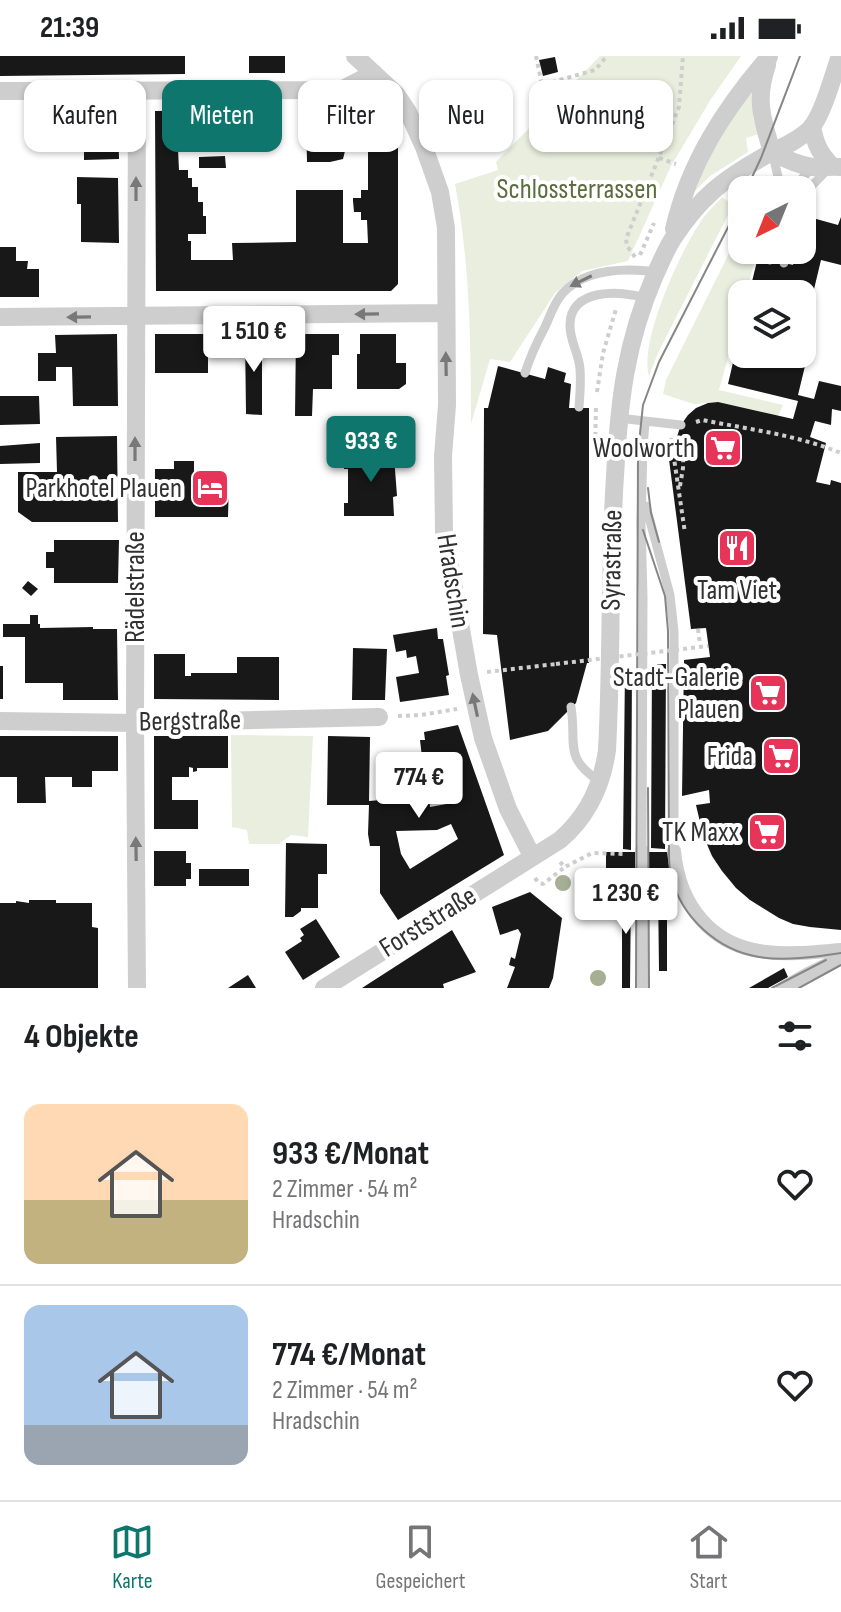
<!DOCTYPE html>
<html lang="de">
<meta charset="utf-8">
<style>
:root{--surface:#fff;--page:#f2f2f2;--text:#202124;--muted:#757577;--line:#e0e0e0;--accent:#0f766e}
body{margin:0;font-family:"Sofia Sans Condensed",sans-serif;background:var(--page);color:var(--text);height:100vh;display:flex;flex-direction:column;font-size:30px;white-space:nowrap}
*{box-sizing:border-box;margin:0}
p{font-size:26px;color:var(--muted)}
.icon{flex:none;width:44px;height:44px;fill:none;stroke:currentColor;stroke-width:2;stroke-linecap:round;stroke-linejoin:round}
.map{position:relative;height:932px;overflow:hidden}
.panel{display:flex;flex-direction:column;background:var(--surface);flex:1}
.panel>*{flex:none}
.guide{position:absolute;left:24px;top:24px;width:794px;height:72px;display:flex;gap:16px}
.needle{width:52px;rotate:223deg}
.tools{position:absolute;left:728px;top:120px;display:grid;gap:16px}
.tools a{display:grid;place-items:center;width:88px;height:88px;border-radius:16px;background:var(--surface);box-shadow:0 2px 6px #0004;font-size:40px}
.price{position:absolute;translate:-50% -68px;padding:0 18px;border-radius:8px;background:#fff;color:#222;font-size:26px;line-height:52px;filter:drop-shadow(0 2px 4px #0008)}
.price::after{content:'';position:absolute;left:50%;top:48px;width:24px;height:18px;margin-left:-12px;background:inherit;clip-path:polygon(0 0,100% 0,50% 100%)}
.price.current{background:var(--accent);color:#fff}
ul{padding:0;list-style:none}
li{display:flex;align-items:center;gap:24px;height:200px;padding:0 24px}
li+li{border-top:2px solid var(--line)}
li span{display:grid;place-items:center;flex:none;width:224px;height:160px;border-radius:16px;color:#555}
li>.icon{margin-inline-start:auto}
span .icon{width:96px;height:96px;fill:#fffc;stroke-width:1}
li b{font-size:34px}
h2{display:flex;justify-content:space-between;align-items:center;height:96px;padding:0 24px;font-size:34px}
.pill{padding:0 28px;border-radius:16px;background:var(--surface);box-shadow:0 2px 6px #0004;font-size:28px;line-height:72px}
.pill.current{background:var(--accent);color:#fff}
.status{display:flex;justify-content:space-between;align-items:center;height:56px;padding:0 40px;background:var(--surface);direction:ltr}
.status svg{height:22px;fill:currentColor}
.tab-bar{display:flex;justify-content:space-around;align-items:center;height:112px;border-top:2px solid var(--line);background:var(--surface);font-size:22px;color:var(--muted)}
.tab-bar a{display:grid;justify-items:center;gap:4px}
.tab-bar .current{color:var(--accent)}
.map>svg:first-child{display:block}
</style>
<div class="status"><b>21:39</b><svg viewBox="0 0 49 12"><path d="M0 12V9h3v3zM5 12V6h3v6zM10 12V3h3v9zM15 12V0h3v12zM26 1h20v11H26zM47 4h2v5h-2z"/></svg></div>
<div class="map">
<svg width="841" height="932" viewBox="0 0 841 932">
<rect width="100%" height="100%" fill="#fff"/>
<!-- green -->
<path fill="#e9eedf" d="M600 0H741L711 43 671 110 628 205 582 215 555 237 510 306 490 303 471 368C471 287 470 208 455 128L498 114 496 106Z
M752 30 753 62 759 78 746 82 748 96 710 120 692 138 702 110Z
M722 141 733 149 658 297 649 320C639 286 679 199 698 170 704 159 714 150 722 141Z
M742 171V194H766L765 201 756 200 746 238H742V251L719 334 783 349 778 360 718 346 694 348 663 338 666 324Z
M231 679 313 680 308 781 291 779 279 788H249L247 774 232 771Z"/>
<!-- building -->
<path fill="#181818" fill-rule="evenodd" d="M0 0H185V18L0 20Z
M249 0H285V17H249Z
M555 1 558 16 543 20 539 4Z
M261 54V94H227V89H204V96H200L199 89 182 88V93H178L179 114H188V122H192V131H198V146H203V160H206V178H188V185H191V204H233L232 187 296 186V134H343V187H368L367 164H361V156H354L353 145V142H361V134H368V96H374L373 82H343L346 91 343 103 330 106H307L306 55 387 54 398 65V228L391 235H156L155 55Z
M55 56H118L119 103 84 104V88H73V83H50V60H55Z
M225 100 226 112H199V101Z
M77 121 118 122 119 187 81 186V148H77Z
M804 161 809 162V161L838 169 841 161V209L821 204 810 250 802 249V238H749L758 201 793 209 797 194H802V165L804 166Z
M0 191H16V205H28L27 213H39V241H0Z
M741 272 742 298H800L798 308 805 310 798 339 814 343 819 325 841 330V355L832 353 831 369 815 365 810 381 826 387 816 426 830 429 831 424 841 427V874L810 871 793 868 779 862 750 844 736 832 722 815 712 800 703 779 696 749 710 747 709 734 682 740 684 604 710 601 706 572 691 573 667 388 675 386 681 369 688 359 696 352 708 347 718 346 793 363 798 345 728 328Z
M117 278 118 350H73L72 311H56V325H38V297H56L55 279Z
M155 278H208V317H155Z
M296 278H339V299H332V333H313L312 360H295Z
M360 278H396V307H406V328L399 333H357V298H360Z
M245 279H262V359L246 358Z
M498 310 545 323 548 311 566 317 564 326 571 328 569 352H589V607H587L576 647 548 675 510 684 497 579 483 578 484 352H488Z
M0 340H39L40 368 0 369Z
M117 380 118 466H32L18 456V416H57L56 381Z
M40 387V407L0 408V390Z
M364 389H377V400H394L397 440 393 441 394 460H344V447H348V413H344V400H364Z
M174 405H194V428H229L228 461H155V413H174Z
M54 484H119L118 527H54V512H46V496H54Z
M28 525 38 533 31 540 22 532Z
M30 559H38V568H40V572L93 571V573H117L118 644H63V627H25V581H3V568H30Z
M437 572 438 583H443L449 619 446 620 449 639 400 646 396 621 419 617 416 600 407 602 406 594 396 596 393 579Z
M353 592 387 593 385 644H352Z
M154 598H185V620H191V617H237V601H279V644L154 643Z
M652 608H666L665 793 651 792Z
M0 610H3V643H0Z
M625 612H632L631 794 623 793Z
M458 669 504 799 398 864 380 837V790H370L368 778 369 749H327L328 680 370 681 369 745 429 740 430 751 452 747 446 731 436 735 422 701 420 684H425L424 676ZM451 768 458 783 410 813 401 798 396 775 437 774Z
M0 680H118V715H92V731H72V721H45L46 747H17V721H0Z
M154 680H228V712H197V715L193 716V712L189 711V721H172V744H198V773H154Z
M286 787 327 788V818H318V852H301V855L293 861H285Z
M154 795H186V807H191V823H186V830H154Z
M606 796H671V829H615L614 842H590V817H606Z
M199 813H249V830H199Z
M622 830H631L630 932H622Z
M658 830H667V915H659Z
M530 836 562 862 553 922 549 932H507L515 911 509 909 511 901 515 903 521 878 518 873 500 879 492 851Z
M29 844H56V847H92V871L98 872V932H0V847H16V845L29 847Z
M316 863 340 901 303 924 285 896 302 885 300 882 304 879 300 873Z
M452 874 476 916 443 928 444 932H362Z
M784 912 788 921 768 932H749Z
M248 919 256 932H228Z"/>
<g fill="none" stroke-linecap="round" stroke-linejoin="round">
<!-- path -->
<path stroke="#cecece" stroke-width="4" stroke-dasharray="4 4" stroke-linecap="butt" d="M536 0 542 29 595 14 607 0
M542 29 545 43
M659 102 676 108
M640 199 654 167
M635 201 627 190 626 183 679 51 683 0
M597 336 603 297 616 253
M696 366 702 364C748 373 797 379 841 397
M671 382 685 477
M595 396 596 349
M680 430 683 412 684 381
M698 573 700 588
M487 616 556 608
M398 660 421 659 457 653
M560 806 565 811 592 797 625 798
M535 822 538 826 543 828 565 811"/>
<!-- service -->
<path stroke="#cecece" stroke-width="9" d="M773 99 781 134
M791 134 811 113
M802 140 827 114
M770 204 772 194
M784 207 787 194
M525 317C530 301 537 286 545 271 550 260 554 247 562 238 585 212 626 212 657 216
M579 351C580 339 581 326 580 313 579 298 570 285 570 270 569 232 620 234 646 242
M618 362 681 369
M646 450 670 539 674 575V795
M571 651C577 688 563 701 599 725
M642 795 643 541 641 467 643 392 645 366"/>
<!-- pedestrian -->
<path stroke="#cecece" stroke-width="14" d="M674 795C679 848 710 890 766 896 791 899 816 896 841 894
M642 932V795
M783 932 808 918 841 902"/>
<!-- minor -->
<path stroke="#cecece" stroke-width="18" d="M355 0 396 38 408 56 424 91 440 136 446 172 447 349 443 400 444 476 469 619 483 682 508 753 532 800
M767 9C755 44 762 62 772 96
M137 34 135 667 137 932
M0 35 341 34 374 17
M812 70C815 88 820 98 832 110
M772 96C785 103 798 109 812 111 822 112 831 110 841 111
M674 173C689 107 725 52 769 1
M0 261 445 257
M0 665 135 667 379 661
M324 932 560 784C588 760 602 730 607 694 612 603 609 512 615 420 619 347 625 288 655 219 661 206 666 193 674 181 700 142 722 124 763 101 779 92 797 86 810 73 823 59 833 19 840 0"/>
<!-- tram -->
<path stroke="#868686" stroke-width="2" d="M746 134 761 102 800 0
M648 432 651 457 659 486
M643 474 665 540 668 575 669 795C669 803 669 812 671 820 681 861 717 894 759 901 785 905 815 901 841 897
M648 732 649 932
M636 932 638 396 643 349 659 306 742 144
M772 932 826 904
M799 932 841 909"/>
<!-- path-bridge -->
<path stroke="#cecece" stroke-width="4" stroke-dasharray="4 4" stroke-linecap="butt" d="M556 608 708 590"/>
</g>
<!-- trees -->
<g fill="#a4af94">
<circle cx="563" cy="827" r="8"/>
<circle cx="598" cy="922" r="8"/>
</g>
<!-- one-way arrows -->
<defs><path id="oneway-solid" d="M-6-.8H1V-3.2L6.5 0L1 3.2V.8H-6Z" transform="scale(2)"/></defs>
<g fill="#787878">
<use href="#oneway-solid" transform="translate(136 133) rotate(-90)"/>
<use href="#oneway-solid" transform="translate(581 225) rotate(154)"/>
<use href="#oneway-solid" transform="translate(367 258) rotate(179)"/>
<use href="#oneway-solid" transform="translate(79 261) rotate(179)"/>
<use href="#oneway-solid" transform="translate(446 308) rotate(-91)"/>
<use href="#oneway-solid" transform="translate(135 393) rotate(-90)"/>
<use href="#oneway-solid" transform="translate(475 649) rotate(-102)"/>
<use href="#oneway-solid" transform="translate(136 793) rotate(-91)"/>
</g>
<!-- icons -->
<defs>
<symbol id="supermarket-square" viewBox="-11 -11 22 22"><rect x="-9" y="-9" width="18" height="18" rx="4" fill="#e63559" stroke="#fff"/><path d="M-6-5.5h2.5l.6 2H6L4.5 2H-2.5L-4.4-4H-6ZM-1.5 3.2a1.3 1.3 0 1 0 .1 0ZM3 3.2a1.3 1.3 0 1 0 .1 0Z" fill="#fff"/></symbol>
<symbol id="hotel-square" viewBox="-11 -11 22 22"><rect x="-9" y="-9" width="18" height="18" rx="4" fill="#e63559" stroke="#fff"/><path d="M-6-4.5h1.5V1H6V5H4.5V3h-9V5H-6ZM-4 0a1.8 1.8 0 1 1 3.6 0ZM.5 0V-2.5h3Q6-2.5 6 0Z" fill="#fff"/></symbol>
<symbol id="restaurant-square" viewBox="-11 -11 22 22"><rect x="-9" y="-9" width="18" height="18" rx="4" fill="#e63559" stroke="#fff"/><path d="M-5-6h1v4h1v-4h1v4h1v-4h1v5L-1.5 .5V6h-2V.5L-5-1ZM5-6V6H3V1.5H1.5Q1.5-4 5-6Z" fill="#fff"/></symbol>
</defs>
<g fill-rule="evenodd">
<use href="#supermarket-square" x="701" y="370" width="44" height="44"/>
<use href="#hotel-square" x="188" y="410" width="44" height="44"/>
<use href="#restaurant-square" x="715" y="470" width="44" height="44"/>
<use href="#supermarket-square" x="746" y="615" width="44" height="44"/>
<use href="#supermarket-square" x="759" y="678" width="44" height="44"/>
<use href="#supermarket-square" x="745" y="754" width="44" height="44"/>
</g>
<g text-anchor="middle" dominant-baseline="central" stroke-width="8" stroke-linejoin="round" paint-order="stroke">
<!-- park labels -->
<g font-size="28" fill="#5a6d3d" stroke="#fff">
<text x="577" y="133">Schlossterrassen</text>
</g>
<!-- poi labels -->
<g font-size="28" fill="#313131" stroke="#fff" text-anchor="end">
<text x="695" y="392">Woolworth</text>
<text x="182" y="432">Parkhotel Plauen</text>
<text x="737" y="534" text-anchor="middle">Tam Viet</text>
<text x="740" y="621">Stadt-Galerie<tspan x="740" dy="32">Plauen</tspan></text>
<text x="753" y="700">Frida</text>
<text x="739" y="776">TK Maxx</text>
</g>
<!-- street labels -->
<g font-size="28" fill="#313131" stroke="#fff">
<text transform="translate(612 504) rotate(-89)">Syrastraße</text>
<text transform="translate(453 525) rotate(81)">Hradschin</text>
<text transform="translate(135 531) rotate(-90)">Rädelstraße</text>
<text transform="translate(190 665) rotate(-1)">Bergstraße</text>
<text transform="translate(428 866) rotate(-32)">Forststraße</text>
</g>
</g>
</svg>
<div class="tools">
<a><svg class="needle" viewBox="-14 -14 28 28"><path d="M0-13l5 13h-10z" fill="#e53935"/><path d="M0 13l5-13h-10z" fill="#757577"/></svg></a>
<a><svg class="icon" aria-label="layers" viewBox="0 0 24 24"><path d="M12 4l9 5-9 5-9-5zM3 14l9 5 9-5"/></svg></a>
</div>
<b class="price" style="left:254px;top:318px">1 510 €</b>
<b class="price current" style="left:371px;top:428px">933 €</b>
<b class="price" style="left:419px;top:764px">774 €</b>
<b class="price" style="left:626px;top:880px">1 230 €</b>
<div class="guide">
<a class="pill">Kaufen</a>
<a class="pill current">Mieten</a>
<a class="pill">Filter</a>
<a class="pill">Neu</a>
<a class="pill">Wohnung</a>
</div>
</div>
<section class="panel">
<h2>4 Objekte<svg class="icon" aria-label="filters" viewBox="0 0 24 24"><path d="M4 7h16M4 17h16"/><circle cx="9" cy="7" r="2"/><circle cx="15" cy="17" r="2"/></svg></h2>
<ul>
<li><span style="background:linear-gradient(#ffd9b3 60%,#c2b280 0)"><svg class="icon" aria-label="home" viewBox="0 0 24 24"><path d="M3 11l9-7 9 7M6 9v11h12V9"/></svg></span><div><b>933 €/Monat</b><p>2 Zimmer · 54 m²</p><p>Hradschin</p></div><svg class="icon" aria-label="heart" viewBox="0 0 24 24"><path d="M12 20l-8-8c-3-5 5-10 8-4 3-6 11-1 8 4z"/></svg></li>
<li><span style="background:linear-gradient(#a9c7e8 75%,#9aa5b1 0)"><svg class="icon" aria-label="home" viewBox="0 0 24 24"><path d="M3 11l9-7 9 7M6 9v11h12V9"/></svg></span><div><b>774 €/Monat</b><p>2 Zimmer · 54 m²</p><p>Hradschin</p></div><svg class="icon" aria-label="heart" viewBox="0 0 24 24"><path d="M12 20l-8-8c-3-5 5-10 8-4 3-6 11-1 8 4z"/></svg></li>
</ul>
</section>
<nav class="tab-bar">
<a class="current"><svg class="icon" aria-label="map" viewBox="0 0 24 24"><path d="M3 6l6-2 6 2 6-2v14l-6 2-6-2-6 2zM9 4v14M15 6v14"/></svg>Karte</a>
<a><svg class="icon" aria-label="saved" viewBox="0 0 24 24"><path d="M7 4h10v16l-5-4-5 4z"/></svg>Gespeichert</a>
<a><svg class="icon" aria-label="home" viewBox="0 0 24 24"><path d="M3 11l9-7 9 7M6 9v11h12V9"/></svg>Start</a>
</nav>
